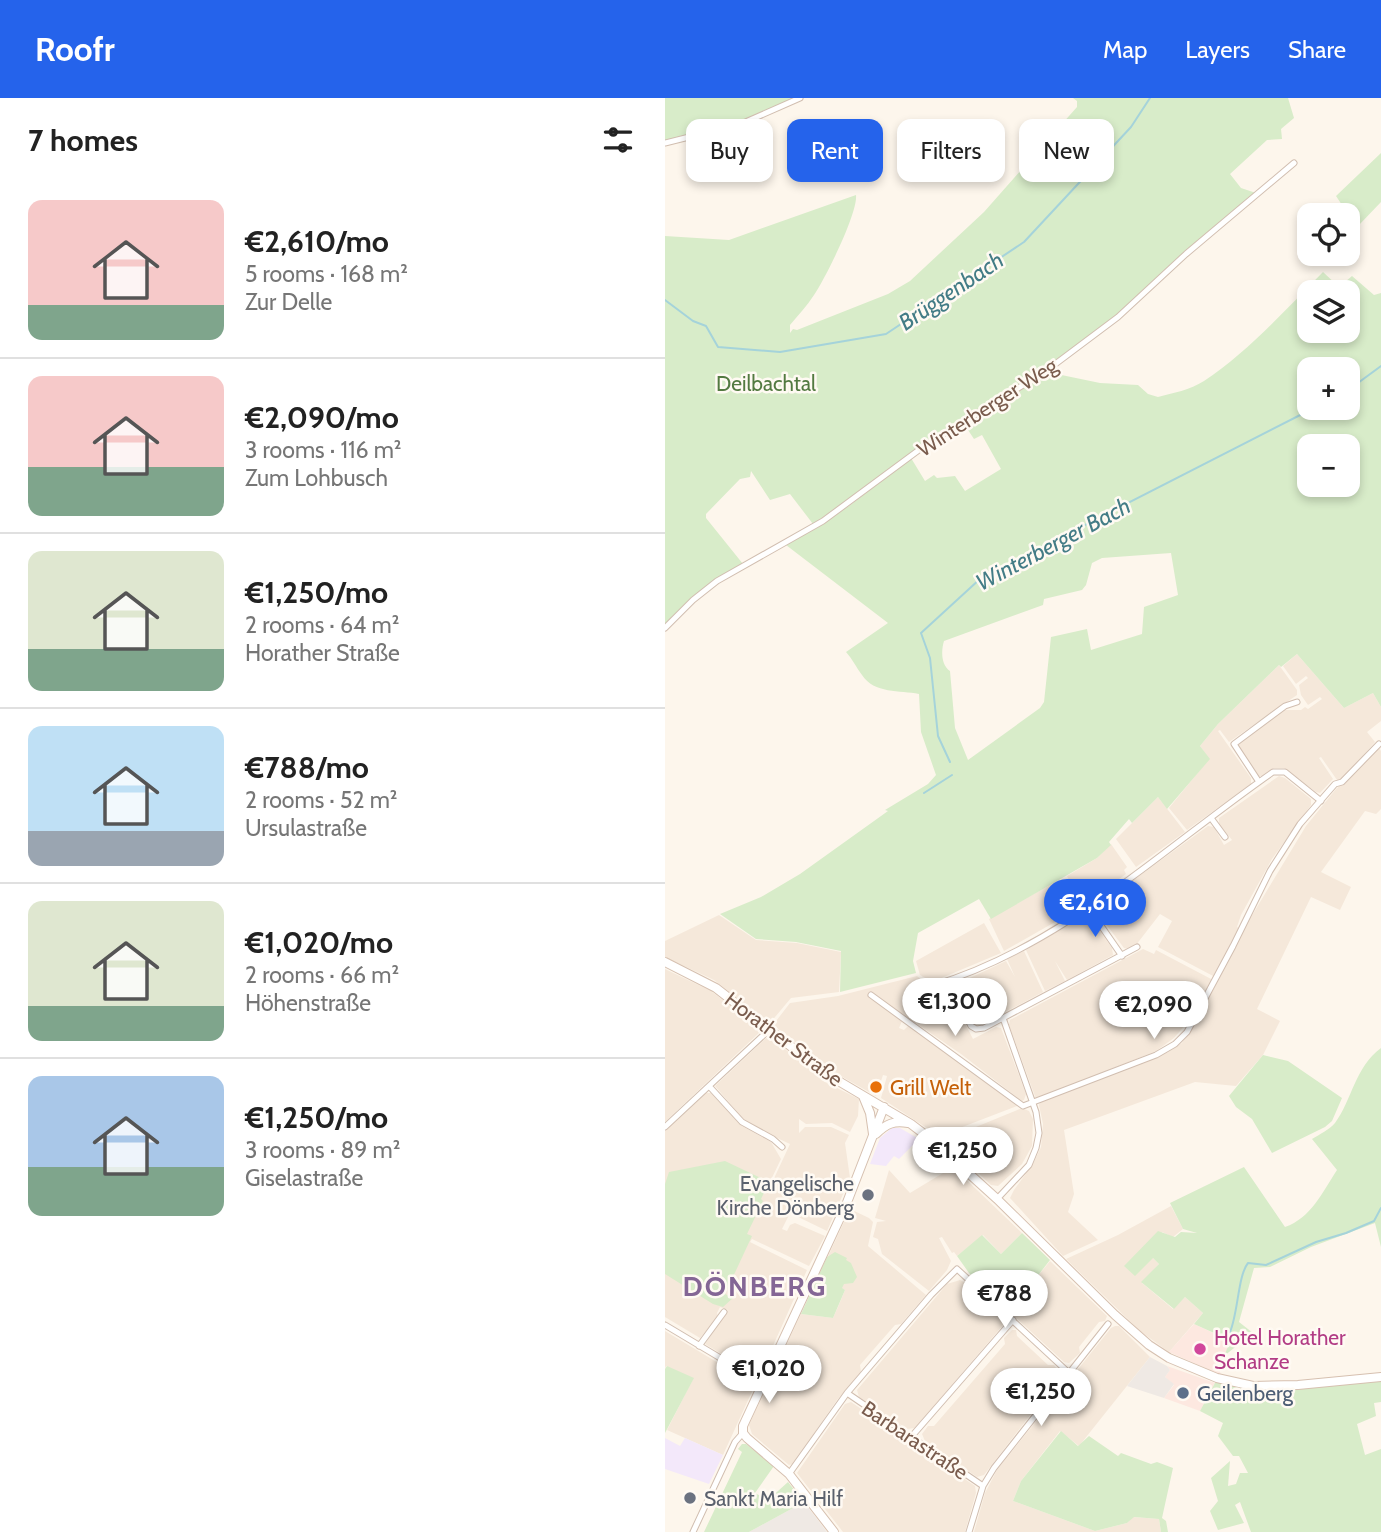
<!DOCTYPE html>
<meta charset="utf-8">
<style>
:root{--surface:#fff;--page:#f2f2f2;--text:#222;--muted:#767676;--line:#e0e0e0;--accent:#2563eb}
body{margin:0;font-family:Cabin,sans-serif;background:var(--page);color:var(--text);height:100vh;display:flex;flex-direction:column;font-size:26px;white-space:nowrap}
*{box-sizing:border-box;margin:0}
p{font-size:23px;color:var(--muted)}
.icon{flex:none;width:38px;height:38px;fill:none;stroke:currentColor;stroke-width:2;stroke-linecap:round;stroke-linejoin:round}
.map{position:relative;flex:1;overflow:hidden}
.sheet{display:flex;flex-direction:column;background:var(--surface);width:665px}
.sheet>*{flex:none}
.banner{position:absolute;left:21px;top:21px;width:590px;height:63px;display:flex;gap:14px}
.controls{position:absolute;left:632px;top:105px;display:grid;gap:14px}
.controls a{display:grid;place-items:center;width:63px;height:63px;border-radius:14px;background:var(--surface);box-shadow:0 4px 10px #0003;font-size:35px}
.price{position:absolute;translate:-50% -60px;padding:0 16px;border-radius:24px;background:#fff;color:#222;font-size:23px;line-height:46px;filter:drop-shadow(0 2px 4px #0008)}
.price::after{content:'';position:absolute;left:50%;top:42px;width:21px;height:16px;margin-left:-10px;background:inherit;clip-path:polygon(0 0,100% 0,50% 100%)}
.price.selected{background:var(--accent);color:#fff}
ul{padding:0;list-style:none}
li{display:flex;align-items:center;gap:21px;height:175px;padding:0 28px}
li+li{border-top:2px solid var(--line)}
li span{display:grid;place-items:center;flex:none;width:196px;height:140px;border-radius:14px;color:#555}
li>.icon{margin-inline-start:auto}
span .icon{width:84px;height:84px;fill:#fffc;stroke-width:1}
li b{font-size:30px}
h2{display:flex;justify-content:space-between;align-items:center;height:84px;padding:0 28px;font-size:30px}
.pill{padding:0 24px;border-radius:14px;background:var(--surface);box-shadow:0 4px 10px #0003;font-size:24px;line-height:63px}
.pill.selected{background:var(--accent);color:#fff}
header{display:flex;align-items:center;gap:42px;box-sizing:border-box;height:98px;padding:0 35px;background:var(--accent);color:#fff}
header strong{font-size:33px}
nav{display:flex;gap:38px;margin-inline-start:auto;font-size:24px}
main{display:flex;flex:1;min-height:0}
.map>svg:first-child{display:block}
</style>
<header>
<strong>Roofr</strong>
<nav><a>Map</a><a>Layers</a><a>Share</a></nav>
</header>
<main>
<section class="sheet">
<h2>7 homes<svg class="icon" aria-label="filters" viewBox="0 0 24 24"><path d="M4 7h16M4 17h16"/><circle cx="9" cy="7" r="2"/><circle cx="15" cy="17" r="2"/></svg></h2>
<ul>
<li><span style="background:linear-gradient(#f6c9c9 75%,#7fa58c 0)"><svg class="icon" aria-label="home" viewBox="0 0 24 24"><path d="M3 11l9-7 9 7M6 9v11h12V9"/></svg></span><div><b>€2,610/mo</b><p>5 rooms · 168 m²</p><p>Zur Delle</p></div></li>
<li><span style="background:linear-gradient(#f6c9c9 65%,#7fa58c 0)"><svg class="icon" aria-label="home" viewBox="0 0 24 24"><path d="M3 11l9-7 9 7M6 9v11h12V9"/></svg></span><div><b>€2,090/mo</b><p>3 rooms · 116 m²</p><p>Zum Lohbusch</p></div></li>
<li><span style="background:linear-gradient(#dfe7d0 70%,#7fa58c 0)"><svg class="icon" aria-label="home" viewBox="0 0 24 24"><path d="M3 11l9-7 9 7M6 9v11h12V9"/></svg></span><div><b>€1,250/mo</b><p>2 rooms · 64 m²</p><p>Horather Straße</p></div></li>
<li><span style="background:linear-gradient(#bfe0f5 75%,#9aa5b1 0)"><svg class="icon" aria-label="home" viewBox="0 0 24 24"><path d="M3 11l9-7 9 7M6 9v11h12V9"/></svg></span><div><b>€788/mo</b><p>2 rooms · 52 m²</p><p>Ursulastraße</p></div></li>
<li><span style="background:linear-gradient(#dfe7d0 75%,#7fa58c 0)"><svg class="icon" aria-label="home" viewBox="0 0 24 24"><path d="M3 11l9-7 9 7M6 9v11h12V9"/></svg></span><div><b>€1,020/mo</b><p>2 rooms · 66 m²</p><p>Höhenstraße</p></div></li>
<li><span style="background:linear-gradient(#a9c7e8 65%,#7fa58c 0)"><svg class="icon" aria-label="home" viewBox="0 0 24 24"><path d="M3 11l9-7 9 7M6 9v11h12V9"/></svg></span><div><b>€1,250/mo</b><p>3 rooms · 89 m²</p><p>Giselastraße</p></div></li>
</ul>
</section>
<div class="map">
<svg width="716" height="1434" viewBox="0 0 716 1434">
<rect width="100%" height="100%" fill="#fdf6ec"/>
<!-- residential -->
<path fill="#f5e8da" d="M632 556 679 610 708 595 716 609V623L702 634 710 644 676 683 672 682 656 659 654 660 668 681 655 695 651 694 619 670H609L597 678H593L572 649 573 646 618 612H636L640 609 643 611 657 601 655 599 643 607 636 597 634 587 643 580 641 578 631 586 618 568Z
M614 567 632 592V597L564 644 555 632 553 633 586 680V686L522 732 504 710 544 661 535 648 553 626Z
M714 650 716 653V711L711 716 700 713 656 774 686 789 675 812 646 799 592 911 615 923 598 957 571 988 530 984 399 1032 409 1096 403 1114 433 1142 398 1158 345 1100 349 1092 368 1066 376 1049 378 1026 374 1007 376 1003 503 954 517 945 586 819 641 728 671 691Z
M614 678 620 680 646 701V707L607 761 576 817 572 829 575 831 550 879 493 849 507 823 495 816 471 847 463 851 459 850 432 814 433 808 543 728 549 729 559 747 567 742 554 726V720Z
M493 699 520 734 471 769 451 741Z
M446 746 462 769 459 772 461 776 414 810 404 790 406 786 402 778 432 760Z
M392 783 396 791 401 792 411 812 339 853 324 821Z
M54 817 91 842 132 845 176 854 174 894 126 900 105 925 49 882 0 859V843Z
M421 817 425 819 447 850 448 857 402 882 390 863 400 883 380 893 361 852Z
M319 825 336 855 267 884 255 877 251 863Z
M478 851 489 856 491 852 548 882 521 926 509 940 491 953 371 1001 344 927 345 922Z
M359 853 378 894 318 926 310 925 292 891V886L341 863 350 879 342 861Z
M0 871 46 893 97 932 0 1024Z
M252 878 270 893 278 890 283 892 308 941 331 929 336 930 361 996 359 1002 357 1003 296 956 207 895 237 923 234 930 239 932 243 928H246L352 1008 274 1038 216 1000 222 978 218 977 211 998 167 973 108 927 125 905 173 898Z
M101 940 109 942 160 984 194 1001 193 1018 185 1034 167 1025 141 1026 134 1021V1035L140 1029H166L184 1037 180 1045 185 1080 162 1133 125 1115 117 1131 122 1133 125 1127 130 1125 160 1138 144 1168 87 1141 85 1144 142 1172 98 1270 93 1271 67 1262 40 1246 63 1212 55 1209 52 1215 53 1219 35 1240 0 1219V1033L41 995H46L77 1028 106 1044 116 1061 103 1088 105 1089 125 1046 97 1033 79 1022 50 988Z
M357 1010 364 1013 368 1021 367 1048 357 1066 333 1088 326 1087 280 1044 284 1040Z
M288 1069 357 1135 336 1156 318 1137 292 1158 289 1154 287 1155 277 1139 274 1140 286 1163 282 1172 264 1193 217 1156 213 1141 208 1139 212 1124 221 1123 210 1120 224 1072 245 1095Z
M506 1108 518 1131 508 1139 497 1134 488 1160 494 1166 477 1185 508 1211 520 1199 538 1215 504 1254 475 1233 401 1161 453 1137Z
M185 1111 204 1120 208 1124 203 1148 261 1197 236 1226 230 1227 195 1267 196 1274 172 1302 128 1366 124 1367 87 1336 84 1327 136 1216 168 1220 173 1209 180 1192 153 1180Z
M385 1163 442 1218 440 1223 434 1224 414 1249 415 1255 404 1265 399 1264 349 1218 381 1202 380 1199 347 1216 330 1200 362 1184 363 1180 368 1184Z
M295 1182 303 1186 338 1219 339 1226 250 1330 242 1331 194 1299 192 1292 282 1186Z
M450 1228H454L485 1259 414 1348 395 1333 356 1383 348 1403 430 1433 462 1425 468 1419 494 1421 496 1434H309L320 1395 332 1372 446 1230Z
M347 1232H351L352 1238 383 1267H389L396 1277 319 1377 312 1379 260 1343 257 1336 263 1328H269L340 1246 339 1240Z
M0 1233 90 1287 58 1357 2 1332 28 1281 1 1268 0 1271Z
M186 1304 310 1388 311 1395 300 1434H178L132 1375 180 1306Z"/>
<!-- commercial -->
<path fill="#fde8e0" d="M529 1226 557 1239 560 1236 571 1240 568 1247H564L559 1258 555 1257 552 1265 556 1277 504 1254Z
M502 1268 550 1285 535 1313 499 1300 509 1287 500 1279 505 1272Z"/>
<!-- industrial -->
<path fill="#efe9e4" d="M485 1259 502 1268 505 1272 500 1279 509 1286 499 1300 462 1288Z
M139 1404 162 1434H84Z"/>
<!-- education -->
<path fill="#f3e8fa" d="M227 1030H235L254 1041 234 1061 229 1058 221 1068 205 1066 215 1040Z
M0 1340 15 1348 20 1340 58 1357 44 1386 0 1371Z"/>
<!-- green -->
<path fill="#d8ecc9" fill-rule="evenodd" d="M0 0H127V1L74 24 0 43Z
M408 0H623L629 20 616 31 617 41 602 42 565 76 576 90 591 95 453 217 377 272 260 345 182 404 148 426 125 396 105 402 86 373 85 379 75 381 41 416V420L78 466 45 485 0 531V138L64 142 191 97C193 115 160 181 149 197 142 208 133 217 125 227V235L128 231 132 232 223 196 245 183 319 114 412 9V3Z
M716 55V104L694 127 683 116 671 98Z
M658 174 674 189 687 178 709 197 716 195V609L708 595 679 610 632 556 616 569 614 567 553 626 535 648 545 661 502 711 493 699 467 725 464 721 444 744 446 747 432 760 326 821 314 801 253 835 248 863 251 875 175 894 176 853 131 844 91 841 55 816 96 799 135 776 223 713 220 712 263 686 271 677 256 634 254 596C235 592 209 596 197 577 191 569 188 562 181 554L223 525 121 447 184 408 246 360 260 383 269 377 272 380 290 378 300 393 336 371 317 337 309 341 299 326 382 274 435 285 473 287 483 296 493 299C508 295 525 292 539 283 582 255 622 210 658 174ZM644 194H682V233H644ZM644 271H682V310H644ZM644 348H682V387H644ZM506 455 513 497 479 509 477 536 426 552 422 531 386 539 379 604 375 610 303 662 290 630 285 573C276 567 276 553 279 543L378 507 379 501 417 492 421 487 427 465 437 460Z
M716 950V1149L710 1125 646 1149 605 1169 589 1170 574 1224 588 1235 559 1258 564 1246 568 1247 571 1240 560 1236 558 1239 529 1226 538 1215 520 1199 509 1211 476 1184 494 1166 488 1160 470 1178 459 1168 493 1133 510 1139 516 1134 532 1135 518 1131 505 1105 579 1069 620 1129C646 1120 657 1095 672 1072L647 1041C655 1036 664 1032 670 1025 687 1002 690 969 716 950Z
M598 957 623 963 677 1000 667 1023 660 1029 607 1055 587 1021 571 1009 564 998Z
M60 1063 104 1084 96 1101 98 1103 82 1136 87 1138 60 1196 68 1200 58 1209 48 1206 0 1176V1086L4 1074Z
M357 1135 385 1162 368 1184 363 1180 328 1198 304 1175 292 1158 317 1137 336 1156Z
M170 1154 182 1160 181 1162 186 1165 192 1179 188 1185 179 1186 177 1190 180 1192 168 1220 136 1216 162 1159Z
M2 1268 29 1280 0 1335V1271Z
M716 1281V1304L709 1305 711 1318 692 1326 700 1357 716 1351V1434H586L575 1404 570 1407 579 1425 553 1432 545 1413 553 1403 546 1380 565 1363 563 1388 571 1386 575 1375H583L574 1358H568L553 1338 558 1325 535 1313 551 1283 566 1287Z
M396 1333 413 1348 424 1338 453 1358 456 1355 486 1366 492 1364 508 1370 497 1420 501 1423 503 1434H496L494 1421 469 1419 462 1425 430 1433 348 1403 356 1383Z
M77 1346H81L109 1368 90 1395 103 1402 123 1384 139 1404 84 1434H39L77 1354 73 1351Z"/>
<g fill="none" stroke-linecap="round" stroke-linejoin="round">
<!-- stream -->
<path stroke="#a5d3da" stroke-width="2" d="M0 202 28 223 41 228 53 249 115 254 221 236 359 144 466 29 485 0
M682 293 716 268
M285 664 273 638 265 560 256 535 316 480 649 310
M259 695 287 677
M565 1234C573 1216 573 1177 583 1165L601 1167 651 1144 681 1135 709 1123 716 1110"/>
<defs>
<path id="street" d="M0 45 76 26 135 0
M0 530 28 502 52 483 158 423 262 346 381 273 453 219 521 156 629 65
M594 684 569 646 620 608 632 604
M546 720 560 739
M423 809 457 858
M283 883 306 928 311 931 319 930 472 849
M269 887C398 848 500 749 608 674H620L656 703
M206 897 358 1008 491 957 510 946 522 934 568 848 605 773 635 726 670 686 677 684 714 646
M44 988 77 1024 108 1041 117 1049
M0 1029 105 931
M332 1101 364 1067 371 1050 374 1035 371 1014 338 920
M0 1227 62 1264 100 1280
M34 1248 59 1214
M182 1295 318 1388
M247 1338 348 1222
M124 1376 182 1295 266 1197 292 1171 404 1275
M28 1434 70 1344 78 1335
M304 1434 318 1388 329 1370 443 1226"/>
<path id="secondary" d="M0 864 51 890 160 975 246 1026 267 1042 332 1101 450 1217 484 1247 504 1260 552 1280 588 1288 633 1287 716 1279
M198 998 205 1015 208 1036
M211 1036C222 1025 229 1023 243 1025
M169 1434 124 1376 82 1340 78 1335V1328L181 1107 219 1009"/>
</defs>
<!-- street casing -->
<use href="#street" stroke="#d1beb0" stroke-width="7"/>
<!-- secondary casing -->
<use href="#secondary" stroke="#d6c0b0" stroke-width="10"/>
<!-- street -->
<use href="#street" stroke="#fff" stroke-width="5"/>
<!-- secondary -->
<use href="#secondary" stroke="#fff" stroke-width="8"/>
</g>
<!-- markers -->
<circle fill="#e8710a" stroke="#fffaf3" stroke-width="2.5" cx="211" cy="989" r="7"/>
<g fill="#6b7280" stroke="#fffaf3" stroke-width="2.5">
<circle cx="203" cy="1097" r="7"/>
<circle cx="25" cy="1400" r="7"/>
</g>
<circle fill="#d1479c" stroke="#fffaf3" stroke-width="2.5" cx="535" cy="1251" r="7"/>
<circle fill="#5c6f8a" stroke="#fffaf3" stroke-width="2.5" cx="518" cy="1295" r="7"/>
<g text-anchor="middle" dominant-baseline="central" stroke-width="5" stroke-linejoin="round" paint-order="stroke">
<!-- park labels -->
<g font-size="21" fill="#537a41" stroke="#fffaf3">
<text x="101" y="285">Deilbachtal</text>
</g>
<!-- street labels -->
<g font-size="21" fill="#7a5c4d" stroke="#fffaf3">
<text transform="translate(322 309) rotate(-33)">Winterberger Weg</text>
<text transform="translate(119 941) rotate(37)">Horather Straße</text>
<text transform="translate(250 1342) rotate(34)">Barbarastraße</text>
</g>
<!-- food labels -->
<g font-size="21" fill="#c56008" stroke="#fffaf3" text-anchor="start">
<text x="225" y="989">Grill Welt</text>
</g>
<!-- worship labels -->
<g font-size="21" fill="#5b616d" stroke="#fffaf3" text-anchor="end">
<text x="189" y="1085">Evangelische<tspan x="189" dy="24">Kirche Dönberg</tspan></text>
<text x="39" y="1400" text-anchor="start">Sankt Maria Hilf</text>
</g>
<!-- hotel labels -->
<g font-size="21" fill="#b23c85" stroke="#fffaf3" text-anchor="start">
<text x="549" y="1239">Hotel Horather<tspan x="549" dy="24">Schanze</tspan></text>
</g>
<!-- service labels -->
<g font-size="21" fill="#4e5e75" stroke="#fffaf3" text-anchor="start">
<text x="532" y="1295">Geilenberg</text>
</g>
<!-- water labels -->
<g font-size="23" font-style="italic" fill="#437c86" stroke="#fffaf3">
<text transform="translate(286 193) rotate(-34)">Brüggenbach</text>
<text transform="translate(388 446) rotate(-28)">Winterberger Bach</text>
</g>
<!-- district labels -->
<g font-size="28" font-weight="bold" letter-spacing="2" fill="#846695" stroke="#fffaf3">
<text x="90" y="1188">DÖNBERG</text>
</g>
</g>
</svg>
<div class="controls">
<a><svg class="icon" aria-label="locate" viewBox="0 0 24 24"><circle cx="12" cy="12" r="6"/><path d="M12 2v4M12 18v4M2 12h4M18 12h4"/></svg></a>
<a><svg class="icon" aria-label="layers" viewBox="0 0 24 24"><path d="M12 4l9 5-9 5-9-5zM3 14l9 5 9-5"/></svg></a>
<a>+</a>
<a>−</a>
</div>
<b class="price selected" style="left:430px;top:841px">€2,610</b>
<b class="price" style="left:290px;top:940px">€1,300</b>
<b class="price" style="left:489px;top:943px">€2,090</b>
<b class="price" style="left:298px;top:1089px">€1,250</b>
<b class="price" style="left:340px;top:1232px">€788</b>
<b class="price" style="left:104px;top:1307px">€1,020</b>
<b class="price" style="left:376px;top:1330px">€1,250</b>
<div class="banner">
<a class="pill">Buy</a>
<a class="pill selected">Rent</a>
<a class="pill">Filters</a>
<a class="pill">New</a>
</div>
</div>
</main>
